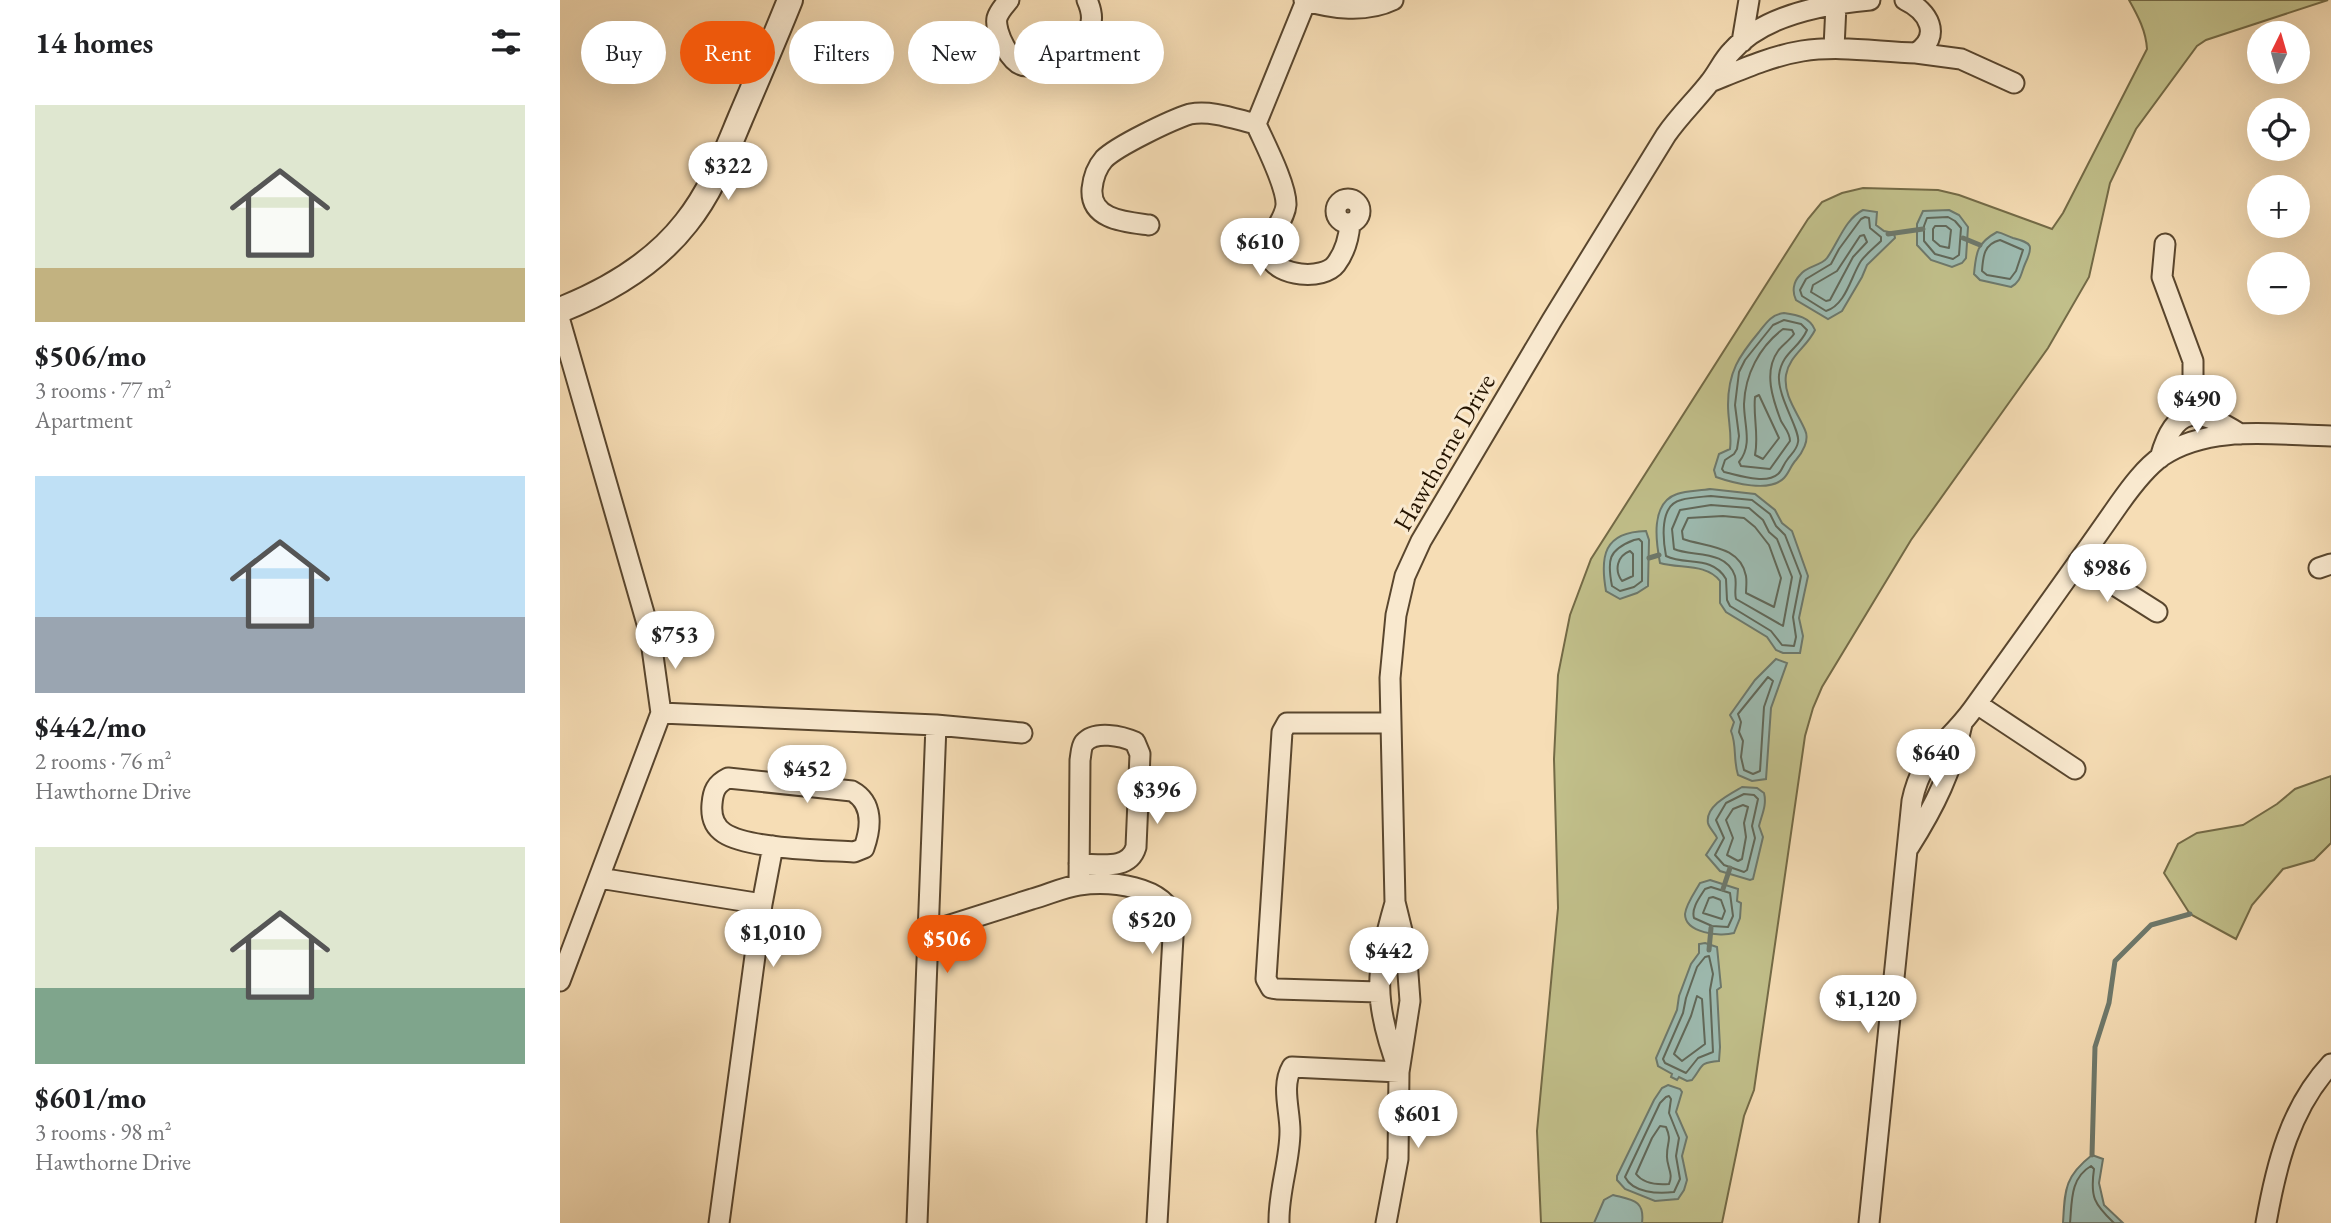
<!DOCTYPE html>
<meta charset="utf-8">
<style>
:root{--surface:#fff;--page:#f6f6f6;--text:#202124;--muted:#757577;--accent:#ea580c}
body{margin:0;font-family:"EB Garamond",serif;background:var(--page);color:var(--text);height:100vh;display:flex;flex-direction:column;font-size:26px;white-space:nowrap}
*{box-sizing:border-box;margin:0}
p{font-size:23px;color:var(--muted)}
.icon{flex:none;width:38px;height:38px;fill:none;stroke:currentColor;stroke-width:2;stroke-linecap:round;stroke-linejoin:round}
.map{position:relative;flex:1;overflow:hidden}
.details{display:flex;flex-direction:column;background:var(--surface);width:560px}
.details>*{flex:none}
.top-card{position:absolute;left:21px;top:21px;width:665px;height:63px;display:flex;gap:14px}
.needle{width:46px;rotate:5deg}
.controls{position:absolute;left:1687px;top:21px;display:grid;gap:14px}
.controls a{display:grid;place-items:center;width:63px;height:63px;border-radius:50%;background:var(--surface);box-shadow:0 7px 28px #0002;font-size:35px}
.price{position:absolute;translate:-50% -60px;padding:0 16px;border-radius:24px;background:#fff;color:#222;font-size:23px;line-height:46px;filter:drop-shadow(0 2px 4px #0008)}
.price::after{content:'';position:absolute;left:50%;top:42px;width:21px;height:16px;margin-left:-10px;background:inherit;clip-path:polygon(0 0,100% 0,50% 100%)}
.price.active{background:var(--accent);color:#fff}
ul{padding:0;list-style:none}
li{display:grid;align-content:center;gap:14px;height:371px;padding:0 35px}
li span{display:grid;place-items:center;height:217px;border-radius:0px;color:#555}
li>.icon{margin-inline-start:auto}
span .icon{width:126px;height:126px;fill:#fffc;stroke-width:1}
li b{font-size:30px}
h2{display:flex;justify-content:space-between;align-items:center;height:84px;padding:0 35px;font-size:30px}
.chip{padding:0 24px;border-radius:32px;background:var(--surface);box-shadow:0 7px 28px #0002;font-size:24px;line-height:63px}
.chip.active{background:var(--accent);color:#fff}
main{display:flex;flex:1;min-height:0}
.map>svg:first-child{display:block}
</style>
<main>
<section class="details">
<h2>14 homes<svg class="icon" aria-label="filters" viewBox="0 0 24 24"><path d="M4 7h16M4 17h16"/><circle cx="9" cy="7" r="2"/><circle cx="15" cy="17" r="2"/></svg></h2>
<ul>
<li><span style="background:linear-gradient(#dfe7d0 75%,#c2b280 0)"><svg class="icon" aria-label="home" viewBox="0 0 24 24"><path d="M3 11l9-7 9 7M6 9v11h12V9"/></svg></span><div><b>$506/mo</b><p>3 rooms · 77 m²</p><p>Apartment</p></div></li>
<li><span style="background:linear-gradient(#bfe0f5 65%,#9aa5b1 0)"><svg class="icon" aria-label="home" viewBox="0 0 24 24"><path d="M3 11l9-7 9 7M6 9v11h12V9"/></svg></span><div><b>$442/mo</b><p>2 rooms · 76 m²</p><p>Hawthorne Drive</p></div></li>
<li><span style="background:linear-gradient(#dfe7d0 65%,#7fa58c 0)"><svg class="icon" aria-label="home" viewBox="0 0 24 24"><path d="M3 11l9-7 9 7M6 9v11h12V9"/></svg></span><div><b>$601/mo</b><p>3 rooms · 98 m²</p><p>Hawthorne Drive</p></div></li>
</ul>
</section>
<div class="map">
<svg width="1771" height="1223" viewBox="0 0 1771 1223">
<rect width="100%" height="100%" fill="#f6ddb5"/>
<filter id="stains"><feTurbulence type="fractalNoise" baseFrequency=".00286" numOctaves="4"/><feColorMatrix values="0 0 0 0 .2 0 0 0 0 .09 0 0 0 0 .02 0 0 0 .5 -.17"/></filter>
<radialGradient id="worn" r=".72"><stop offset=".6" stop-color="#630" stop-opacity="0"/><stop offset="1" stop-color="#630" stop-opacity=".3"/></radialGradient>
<!-- green -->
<path fill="#c1bf8a" stroke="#736a46" stroke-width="2" d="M1569 0H1768L1646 40 1637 46 1576 129 1550 183 1529 277 1488 348 1351 540 1262 687 1253 708 1245 736 1194 1090 1184 1116 1162 1223H981L977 1131 998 908 994 759 998 675 1010 615 1031 559 1248 219 1262 202 1282 193 1303 188 1378 190 1399 195 1492 229 1503 213 1587 49C1586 31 1578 16 1569 0Z
M1771 776V843L1754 860 1723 869 1692 905 1676 939 1630 914 1604 873 1618 844 1637 833 1683 825 1717 804 1735 789Z"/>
<!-- water -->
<path fill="#9dbbb1" stroke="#6d786b" stroke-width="2" d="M1303 210 1317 212 1316 225 1324 231 1334 233 1335 238 1307 265 1302 277 1282 311 1268 319 1236 300C1232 292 1233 282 1240 275 1246 266 1261 266 1267 258 1278 243 1285 219 1303 210Z
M1389 210 1399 215 1408 227 1406 258 1402 263 1392 267 1371 260 1357 245V224L1363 211Z
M1437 232C1443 233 1447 236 1453 238 1472 243 1474 245 1465 264 1461 273 1461 282 1451 287L1420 280 1414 274C1416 252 1417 243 1437 232Z
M1224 313C1237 315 1250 317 1255 330 1247 347 1229 356 1226 375 1223 396 1238 413 1245 430 1250 440 1242 453 1236 460 1231 465 1229 473 1224 478 1210 493 1173 483 1156 477L1154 470 1159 454 1170 449C1172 434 1168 420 1168 405 1168 372 1179 356 1199 332 1206 323 1212 314 1224 313Z
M1150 489 1195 494 1215 510 1222 523 1232 531 1248 576 1239 618 1243 636 1240 653H1223L1216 650 1207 637 1166 612 1160 603V581C1146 563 1120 569 1100 563 1096 542 1090 503 1117 494 1127 490 1140 491 1150 489Z
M1086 531 1089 540 1088 586 1077 593 1060 599 1046 591C1040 557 1043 532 1086 531Z
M1216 659 1227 663 1211 708 1206 779 1192 781 1178 775C1173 759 1177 746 1171 731L1174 722 1170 715 1195 680Z
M1182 787 1197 788 1204 793C1207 805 1202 814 1199 826L1203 837 1193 879 1190 880 1160 871 1146 855 1157 838C1155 833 1149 828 1148 823 1145 806 1170 794 1182 787Z
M1150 880 1178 889 1177 901 1181 903 1180 918 1174 933C1160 937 1125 933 1125 914 1126 904 1135 892 1140 883Z
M1145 943 1157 947 1161 987 1157 990 1160 1047 1159 1061C1138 1063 1144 1065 1132 1080L1127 1081 1119 1077 1117 1080 1111 1077 1112 1074 1098 1066 1096 1058 1117 1010 1119 996 1131 964 1139 953V944Z
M1108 1085 1120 1089 1122 1092 1116 1112 1127 1137 1122 1156 1127 1180 1124 1190 1118 1199 1095 1201 1065 1189 1057 1180V1176L1094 1100 1102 1088Z
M1532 1155 1543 1159 1539 1183 1544 1205 1563 1223H1503C1505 1190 1504 1177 1532 1155Z
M1053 1195C1072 1200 1085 1200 1082 1223H1034L1044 1200Z"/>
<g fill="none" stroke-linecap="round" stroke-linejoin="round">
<!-- shore -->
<path stroke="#616859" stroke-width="2" d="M1305 217 1309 218 1310 228 1321 237V241C1315 247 1306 254 1301 261 1291 276 1286 305 1266 311L1242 296 1240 290 1246 279 1271 264 1279 249 1301 219Z
M1388 217 1395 221 1401 228 1399 255 1393 259 1375 254 1364 241V226L1367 218Z
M1375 226H1386L1391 230 1389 248 1380 246 1373 240V229Z
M1304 235 1307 242 1293 257 1270 300 1266 301 1251 292 1253 285 1277 271 1300 236Z
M1440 240 1463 250 1456 271 1450 279 1427 275 1422 271C1423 256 1424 244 1440 240Z
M1224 320 1241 324 1247 330C1239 349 1222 352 1219 375 1217 397 1241 431 1238 442 1237 450 1231 454 1227 460 1223 465 1222 471 1218 474 1206 485 1178 475 1164 472L1162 469 1165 460 1174 454 1177 449 1179 436 1175 405 1179 372 1185 360 1213 325Z
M1223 329 1232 330 1234 334C1229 341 1222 345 1218 351 1203 372 1213 400 1221 421 1225 428 1230 433 1230 441L1210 469 1181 466 1179 462C1193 445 1184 425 1184 404 1185 375 1199 347 1223 329Z
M1199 395 1219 438 1203 459 1195 455C1199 435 1193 417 1195 397Z
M1151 496 1192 500 1210 514 1216 526 1225 535 1241 576 1233 617 1236 637 1234 646 1222 645 1211 631 1170 606 1167 600 1166 579C1152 555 1126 566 1106 556 1103 540 1099 505 1121 500 1131 497 1141 497 1151 496Z
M1151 505 1189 508 1203 520 1209 532 1217 539 1232 577 1223 626 1176 599C1174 592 1177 584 1175 576 1166 549 1132 557 1114 549L1112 529 1120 510Z
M1163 516 1184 518 1195 527 1209 545 1221 578 1214 607 1186 593C1186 588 1187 582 1186 576 1180 545 1145 547 1123 539L1122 531 1128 518Z
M1074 540 1079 539 1082 542V581L1074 587 1060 591 1052 586C1047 560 1048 550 1074 540Z
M1070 551 1073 554V576L1062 581C1054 570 1057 556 1070 551Z
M1208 677 1213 681 1204 707 1200 771 1193 774 1184 770 1181 757 1183 741 1179 732 1181 722 1178 714Z
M1184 794 1194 795 1198 799 1192 826 1195 838 1187 870 1184 872 1164 865 1155 855 1164 838 1156 820 1166 803Z
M1183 805 1188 807 1184 823 1186 837 1182 859 1178 861 1167 855 1173 838 1166 820 1173 809Z
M1151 887 1170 893 1173 916 1168 927 1152 926 1134 918C1131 908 1140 897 1145 889Z
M1153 897 1161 900 1165 911 1162 919 1143 913 1149 898Z
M1149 956 1153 974 1150 990 1153 1052 1138 1058 1126 1073 1105 1063 1103 1059 1123 1013 1126 998 1137 967 1145 957Z
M1137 996 1142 999 1145 1044 1122 1061 1114 1054 1131 1016Z
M1109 1096 1111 1099 1109 1113 1119 1138 1116 1156 1120 1179 1114 1192C1098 1194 1073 1193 1065 1177L1100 1103 1106 1097Z
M1100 1126 1106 1127C1112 1141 1107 1141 1107 1155 1106 1166 1114 1173 1109 1184 1097 1185 1083 1183 1076 1174L1092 1138Z
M1510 1223C1512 1202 1510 1178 1531 1166L1534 1169C1530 1197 1534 1204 1554 1223"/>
<!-- stream -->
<path stroke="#6d786b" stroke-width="5" d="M1328 234 1363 229
M1403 238 1420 245
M1089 558 1099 555
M1163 889 1170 868
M1149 950 1151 928
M1532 1155 1535 1047 1549 1003 1555 961 1591 925 1630 914"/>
<defs>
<path id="minor" d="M449 0C444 6 439 11 437 18 434 31 451 66 466 66 480 65 514 40 528 31 534 21 532 11 527 0
M744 0C772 9 806 13 833 0
M1182 42 1189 0
M1274 48 1276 5
M1356 53 1401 59 1454 83
M1150 82C1180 70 1211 56 1242 51 1280 45 1318 52 1356 53 1383 36 1368 11 1345 0
M696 124C704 142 727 186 726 205 725 222 703 240 710 257 717 276 763 281 776 264 785 252 789 237 790 223
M696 124 746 1
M776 211a12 12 0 1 1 24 0a12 12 0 1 1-24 0Z
M589 225C566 222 530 220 532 189 533 179 537 167 544 159 557 146 611 120 630 114 652 110 675 119 696 124
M1605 244 1602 277 1633 361V414
M0 321 90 634 101 713
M1600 458C1615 404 1638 407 1680 434
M1518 562 1597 612
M1759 568 1771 564
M1417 704 1515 769
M168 778 292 791C314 803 311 828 304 848L294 852C263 850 188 849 164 833 153 826 151 815 152 804 153 791 156 784 168 778Z
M1349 847C1375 806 1392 771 1402 724
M39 878 202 904 159 1223
M519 885 520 760C521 755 521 747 524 743 535 730 562 736 575 742L580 754 576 847C569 871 540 864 519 864
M835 903C815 972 813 1003 839 1071
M202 904 213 846
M368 932C403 921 438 910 472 899 487 895 504 887 519 885 550 881 604 885 614 919L597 1223
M0 981 101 713 376 725 462 733
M819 992 717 989 711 988 706 979 722 732 727 723H831
M357 1223 376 725
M719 1223C718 1192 730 1162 730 1131 730 1110 721 1086 732 1067L839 1072
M826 1223 838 1159 839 1072 850 1001 846 947 835 902 830 678 836 615 845 576 861 541 992 320 1106 135C1119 116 1136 100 1150 82 1158 72 1163 60 1172 51 1203 15 1265 4 1310 0
M1309 1223 1352 801C1362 753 1387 745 1413 709 1462 641 1511 573 1559 504 1571 487 1585 468 1602 456 1650 424 1716 435 1771 436
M1706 1223C1716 1166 1730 1108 1771 1064"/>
<path id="tertiary" d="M0 310C48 291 94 264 126 223 151 192 165 155 180 119 197 79 214 40 230 0"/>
</defs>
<!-- minor casing -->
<use href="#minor" stroke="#59462e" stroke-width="23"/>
<!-- tertiary casing -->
<use href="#tertiary" stroke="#59462e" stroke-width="28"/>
<!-- minor -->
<use href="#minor" stroke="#f9e9cf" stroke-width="19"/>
<!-- tertiary -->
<use href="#tertiary" stroke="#f9e9cf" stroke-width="24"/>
</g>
<g text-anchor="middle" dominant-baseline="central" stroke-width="6" stroke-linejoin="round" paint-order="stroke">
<!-- street labels -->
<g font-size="26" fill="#251401" stroke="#f9e9cf">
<text transform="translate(884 452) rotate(-60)">Hawthorne Drive</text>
</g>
</g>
<rect width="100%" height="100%" filter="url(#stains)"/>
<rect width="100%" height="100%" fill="url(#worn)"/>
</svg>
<div class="controls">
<a><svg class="needle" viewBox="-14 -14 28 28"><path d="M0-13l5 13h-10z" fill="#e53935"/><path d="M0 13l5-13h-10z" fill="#757577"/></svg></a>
<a><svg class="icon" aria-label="locate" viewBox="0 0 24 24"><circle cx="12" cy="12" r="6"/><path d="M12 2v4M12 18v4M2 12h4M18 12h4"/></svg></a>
<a>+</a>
<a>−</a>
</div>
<b class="price" style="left:168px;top:202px">$322</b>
<b class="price" style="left:700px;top:278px">$610</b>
<b class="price" style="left:1637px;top:435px">$490</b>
<b class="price" style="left:1547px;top:604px">$986</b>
<b class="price" style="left:115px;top:671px">$753</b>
<b class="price" style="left:1376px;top:789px">$640</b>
<b class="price" style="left:247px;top:805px">$452</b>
<b class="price" style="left:597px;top:826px">$396</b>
<b class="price" style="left:592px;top:956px">$520</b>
<b class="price" style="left:213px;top:969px">$1,010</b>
<b class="price active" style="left:387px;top:975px">$506</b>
<b class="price" style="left:829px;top:987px">$442</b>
<b class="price" style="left:1308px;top:1035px">$1,120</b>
<b class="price" style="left:858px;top:1150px">$601</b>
<div class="top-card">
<a class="chip">Buy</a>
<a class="chip active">Rent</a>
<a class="chip">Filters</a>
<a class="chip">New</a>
<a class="chip">Apartment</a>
</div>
</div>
</main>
